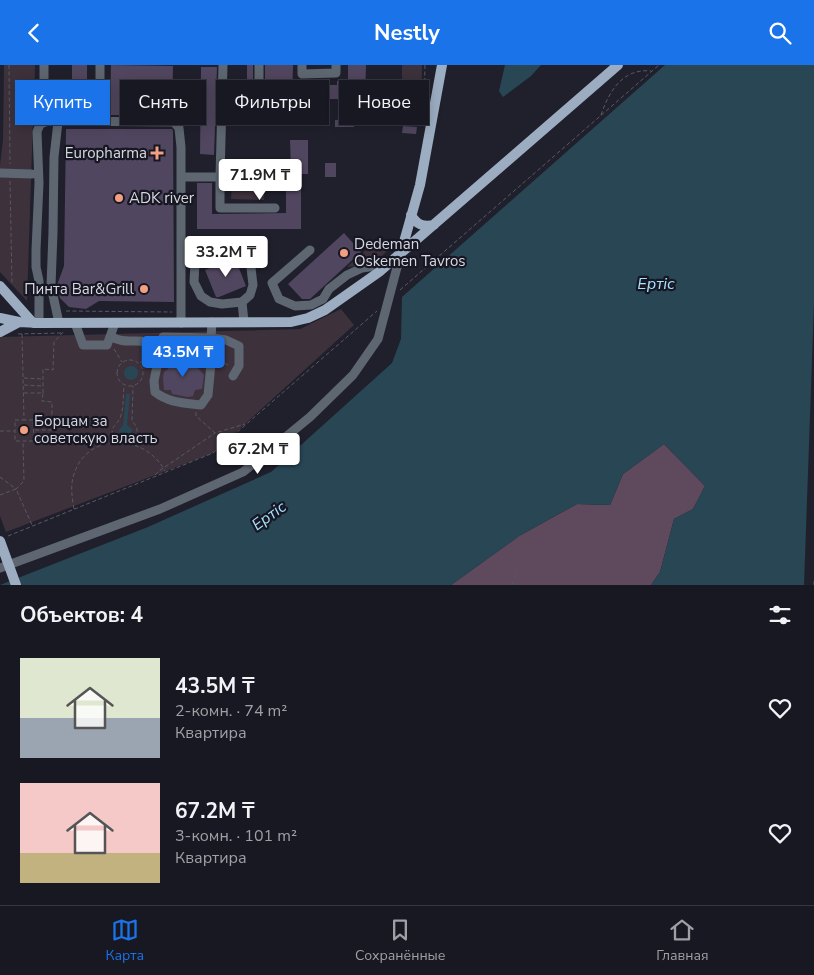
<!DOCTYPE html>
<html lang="ru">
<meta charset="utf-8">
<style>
:root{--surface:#171821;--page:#24252e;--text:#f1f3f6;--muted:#9ea0a5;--line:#36373f;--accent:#1a73e8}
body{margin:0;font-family:"Nunito Sans",sans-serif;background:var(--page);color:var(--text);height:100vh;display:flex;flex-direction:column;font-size:19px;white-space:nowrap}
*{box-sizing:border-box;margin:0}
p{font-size:16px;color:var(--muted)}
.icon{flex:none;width:28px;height:28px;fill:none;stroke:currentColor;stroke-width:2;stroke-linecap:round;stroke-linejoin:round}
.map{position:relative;height:520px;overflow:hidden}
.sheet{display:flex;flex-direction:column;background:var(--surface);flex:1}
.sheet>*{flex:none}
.top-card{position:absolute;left:15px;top:15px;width:500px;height:45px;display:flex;gap:10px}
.price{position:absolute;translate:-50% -42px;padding:0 11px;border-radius:5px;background:#fff;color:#222;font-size:16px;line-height:32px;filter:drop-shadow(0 1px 2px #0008)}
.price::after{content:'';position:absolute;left:50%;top:30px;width:15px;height:11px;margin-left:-8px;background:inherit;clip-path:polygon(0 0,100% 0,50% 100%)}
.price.active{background:var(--accent);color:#fff}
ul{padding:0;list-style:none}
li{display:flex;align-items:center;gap:15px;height:125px;padding:0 20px}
li span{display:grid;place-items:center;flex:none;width:140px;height:100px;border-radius:0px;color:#555}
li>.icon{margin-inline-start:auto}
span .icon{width:60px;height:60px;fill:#fffc;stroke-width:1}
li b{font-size:21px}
h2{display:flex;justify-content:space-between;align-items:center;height:60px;padding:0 20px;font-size:21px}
.pill{padding:0 18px;border-radius:0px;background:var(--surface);box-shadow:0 2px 12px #0003,0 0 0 1px var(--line);font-size:18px;line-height:45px}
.pill.active{background:var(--accent);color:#fff}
header{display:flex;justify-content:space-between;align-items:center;height:65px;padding:0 20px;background:var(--accent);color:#fff;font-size:22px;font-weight:700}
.tabs{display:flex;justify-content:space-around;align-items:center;height:70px;border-top:1px solid var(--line);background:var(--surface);font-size:14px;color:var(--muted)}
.tabs a{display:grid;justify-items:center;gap:2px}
.tabs .active{color:var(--accent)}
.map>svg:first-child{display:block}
</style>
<header><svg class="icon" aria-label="back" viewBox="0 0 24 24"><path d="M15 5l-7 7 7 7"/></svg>Nestly<svg class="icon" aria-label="search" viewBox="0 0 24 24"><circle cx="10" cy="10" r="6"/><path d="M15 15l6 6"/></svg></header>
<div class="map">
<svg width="814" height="520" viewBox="0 0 814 520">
<rect width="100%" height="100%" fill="#1f202c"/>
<!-- green -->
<path fill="#3d313c" d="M4 0H35L34 38H46L44 53 33 54 27 236 0 207V100L3 75Z
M402 0H422L421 51H402Z
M232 118H265L264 135 231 134Z
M376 177 387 179 390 182C380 197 364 201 347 202L368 183Z
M341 244 354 260 213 388 6 467 0 451V272L300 264Z"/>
<!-- forest -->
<path fill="#5f495d" d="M664 379 705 421 693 444 674 454 660 507 651 520H451L519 471 577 439 610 440 623 409Z"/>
<!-- water -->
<path fill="#294655" d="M505 0H541L531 11 503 32 499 26Z
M665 0H814V238L804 520H651L660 507 674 454 693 444 705 421 664 379 623 409 610 440 577 439 519 471 451 520H0L148 462 271 407 392 298 401 274 402 232Z
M124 308a7 7 0 1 1 14 0a7 7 0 1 1-14 0Z
M126 329H130L127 360 132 364C133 375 120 376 119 365L123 360Z"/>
<!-- building -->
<path fill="#51465f" d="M72 0H87V32H72Z
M111 0 173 1 172 51 110 50Z
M247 0H253V41L254 45 259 47 263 46 265 41V0H293L292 34H273L272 51H250V39H247Z
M348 0H366L365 34H311V20H337V16H348Z
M201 2H217L214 90 200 89Z
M353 54 354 62H335V55Z
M403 61 417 62 416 69 402 68Z
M66 64H172L173 66 174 237 99 236 86 244 69 242 60 233 57 220 64 201Z
M290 75H308V109H301V164H197V118H212V149L286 148V106H291Z
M325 98H336V112H325Z
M344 168 361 187 310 234H302L288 219Z
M235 193 246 221 219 232H216L205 205Z
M168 297H198V303L204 310 202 324 195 325 193 331 188 332 172 329 171 325H164L163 313 164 307 168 304Z"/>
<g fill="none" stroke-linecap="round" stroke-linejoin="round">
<!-- path -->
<path stroke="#585963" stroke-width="1" stroke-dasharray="4 2.5" stroke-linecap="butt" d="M9 0 10 99
M424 43 425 0
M601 50C609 26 623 3 651 6
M10 116 12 219
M400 225 659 0
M66 246 172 247
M18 269 61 268
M22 269 24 355H33L34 376H15V355H24
M114 284 122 297
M117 308a13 13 0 1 1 26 0a13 13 0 1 1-26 0Z
M219 296 228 300
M140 298 145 294 147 287
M24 313 42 314
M24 320 42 321
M24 328H43L42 336 52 337V365H34
M43 328V304L53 305 54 277 64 266
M196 347V351L215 368 245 359
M0 366H14
M114 376C108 359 118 362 121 350 124 341 123 331 124 321
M131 378C139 370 139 363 132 356L133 321
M155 410 159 406 215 368
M0 412 16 424 24 416 23 377
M0 430 16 424 32 460
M74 444C72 432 70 421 74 409 87 367 145 368 165 406
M8 471 213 388 377 246
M512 520 517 506
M814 520V515"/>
<!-- minor -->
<path stroke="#5e6671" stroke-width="9" d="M44 0V32
M302 0V9L336 8V0
M259 41V0
M100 44V0
M58 57 54 92 53 167 51 221 59 258
M0 108 32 109
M181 112H220V143H275
M220 112 223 0
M229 185H242L250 194 253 220 250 230 242 237 222 239 210 237 201 231 194 217 195 198 198 194 212 188Z
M310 185 272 218 279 234 295 241 311 240 323 234 329 224 347 210 362 203 389 199
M242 237 244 257
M212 257 211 273 226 275 239 281V301L233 311
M39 258V216L36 202V185L39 118 37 67C40 58 42 57 51 56L174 57 179 63 181 82V258
M75 258 83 280H107L115 258
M111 271C127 283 145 267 159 286
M163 272 211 273 213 278 208 330 201 340C184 338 169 338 155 327L154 316Z
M0 503 160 444 243 407 310 352 353 310 378 274 400 191"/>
<!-- major -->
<path stroke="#9cadc2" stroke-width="10" d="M411 150C417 160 423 162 434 160
M400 191 420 120 442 0
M0 221 33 258
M0 253 19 257 39 258 291 257 308 253 325 245 379 207 618 0
M0 267 19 257"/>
<!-- major-bridge -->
<path stroke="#9cadc2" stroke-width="10" d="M0 476 16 520"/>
</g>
<!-- markers -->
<g fill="#f2a081" stroke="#161722" stroke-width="2">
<path d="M154.5 80.5h5v5h5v5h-5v5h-5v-5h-5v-5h5z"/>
<circle cx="119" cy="133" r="5"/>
<circle cx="344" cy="188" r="5"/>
<circle cx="144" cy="224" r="5"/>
<circle cx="24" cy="365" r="5"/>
</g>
<g text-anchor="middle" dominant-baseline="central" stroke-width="4.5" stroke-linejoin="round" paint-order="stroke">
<!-- poi labels -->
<g font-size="15" fill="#d6d7df" stroke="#161722" text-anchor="start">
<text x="147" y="88" text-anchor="end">Europharma</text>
<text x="129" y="133">ADK river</text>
<text x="354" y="179">Dedeman<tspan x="354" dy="17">Oskemen Tavros</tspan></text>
<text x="134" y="224" text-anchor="end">Пинта Bar&amp;Grill</text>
<text x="34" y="356">Борцам за<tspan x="34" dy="17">советскую власть</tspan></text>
</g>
<!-- water labels -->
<g font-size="16" font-style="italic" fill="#a5e1ff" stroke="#161722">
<text x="656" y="219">Ертіс</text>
<text transform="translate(269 451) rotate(-36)">Ертіс</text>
</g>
</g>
</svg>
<b class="price" style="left:260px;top:136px">71.9M ₸</b>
<b class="price" style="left:226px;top:213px">33.2M ₸</b>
<b class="price active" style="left:183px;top:313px">43.5M ₸</b>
<b class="price" style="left:258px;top:410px">67.2M ₸</b>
<div class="top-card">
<a class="pill active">Купить</a>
<a class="pill">Снять</a>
<a class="pill">Фильтры</a>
<a class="pill">Новое</a>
</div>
</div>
<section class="sheet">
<h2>Объектов: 4<svg class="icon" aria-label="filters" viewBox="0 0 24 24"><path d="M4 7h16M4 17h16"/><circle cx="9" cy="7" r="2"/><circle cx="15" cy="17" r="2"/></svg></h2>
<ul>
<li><span style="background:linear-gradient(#dfe7d0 60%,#9aa5b1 0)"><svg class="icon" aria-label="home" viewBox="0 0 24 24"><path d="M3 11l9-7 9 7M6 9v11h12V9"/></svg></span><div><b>43.5M ₸</b><p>2-комн. · 74 m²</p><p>Квартира</p></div><svg class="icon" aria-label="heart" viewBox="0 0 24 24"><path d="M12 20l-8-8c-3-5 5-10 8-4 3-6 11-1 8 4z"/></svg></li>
<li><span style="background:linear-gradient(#f6c9c9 70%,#c2b280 0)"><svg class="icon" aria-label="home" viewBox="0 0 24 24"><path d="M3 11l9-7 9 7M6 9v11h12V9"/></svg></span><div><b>67.2M ₸</b><p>3-комн. · 101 m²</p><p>Квартира</p></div><svg class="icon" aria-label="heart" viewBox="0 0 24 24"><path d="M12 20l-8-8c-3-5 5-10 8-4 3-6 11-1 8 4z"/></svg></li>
</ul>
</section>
<nav class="tabs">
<a class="active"><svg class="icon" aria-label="map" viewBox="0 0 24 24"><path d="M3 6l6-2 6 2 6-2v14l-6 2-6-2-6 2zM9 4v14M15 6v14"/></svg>Карта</a>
<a><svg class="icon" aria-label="saved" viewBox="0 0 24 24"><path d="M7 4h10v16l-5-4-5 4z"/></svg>Сохранённые</a>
<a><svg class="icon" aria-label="home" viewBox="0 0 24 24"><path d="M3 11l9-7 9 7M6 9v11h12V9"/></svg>Главная</a>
</nav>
